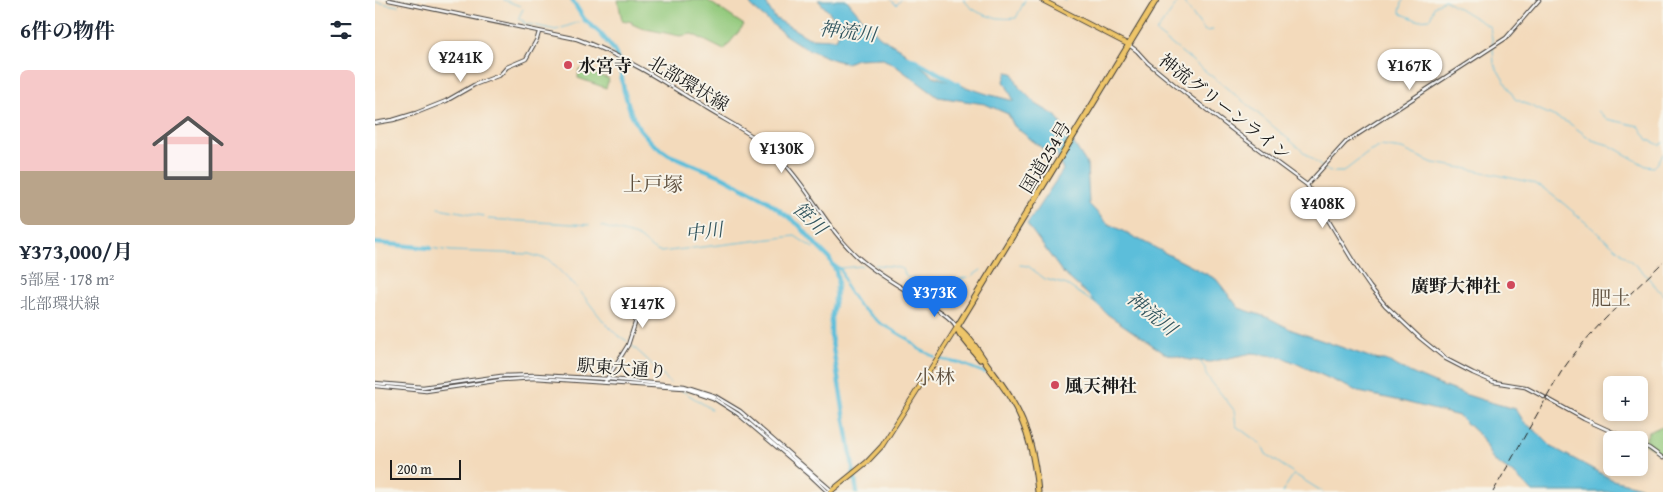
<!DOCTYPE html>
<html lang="ja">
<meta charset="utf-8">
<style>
:root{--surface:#fff;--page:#f2f2f3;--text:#1f2937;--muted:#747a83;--line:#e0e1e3;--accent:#1a73e8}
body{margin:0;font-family:"Gentium Book Plus","Noto Serif JP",serif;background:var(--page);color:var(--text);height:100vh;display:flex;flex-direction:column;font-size:19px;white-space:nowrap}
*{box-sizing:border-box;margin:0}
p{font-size:16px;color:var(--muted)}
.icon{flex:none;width:28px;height:28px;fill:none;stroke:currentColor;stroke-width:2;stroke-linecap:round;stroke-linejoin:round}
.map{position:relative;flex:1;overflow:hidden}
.sheet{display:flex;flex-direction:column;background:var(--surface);width:375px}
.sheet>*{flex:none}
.fabs{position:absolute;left:1228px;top:376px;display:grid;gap:10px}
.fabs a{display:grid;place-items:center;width:45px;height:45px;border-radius:8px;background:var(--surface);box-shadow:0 2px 8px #0003;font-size:25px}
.scale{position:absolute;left:15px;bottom:12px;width:71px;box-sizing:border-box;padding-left:5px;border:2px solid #1c1c1c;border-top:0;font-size:14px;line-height:18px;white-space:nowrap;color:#1c1c1c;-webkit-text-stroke:4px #f7f3e8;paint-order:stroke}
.price{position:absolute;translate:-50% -42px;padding:0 11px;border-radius:18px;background:#fff;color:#222;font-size:16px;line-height:32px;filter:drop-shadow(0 1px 2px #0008)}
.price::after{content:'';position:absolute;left:50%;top:30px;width:15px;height:11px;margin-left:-8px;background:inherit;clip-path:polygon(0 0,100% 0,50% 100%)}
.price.current{background:var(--accent);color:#fff}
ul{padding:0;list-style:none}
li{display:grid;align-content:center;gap:10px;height:265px;padding:0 20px}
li+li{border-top:1px solid var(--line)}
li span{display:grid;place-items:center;height:155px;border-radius:8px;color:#555}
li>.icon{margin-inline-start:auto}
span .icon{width:90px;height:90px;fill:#fffc;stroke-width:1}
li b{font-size:21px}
h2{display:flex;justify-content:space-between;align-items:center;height:60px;padding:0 20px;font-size:21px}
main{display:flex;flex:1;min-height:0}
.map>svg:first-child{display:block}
</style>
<main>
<section class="sheet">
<h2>6件の物件<svg class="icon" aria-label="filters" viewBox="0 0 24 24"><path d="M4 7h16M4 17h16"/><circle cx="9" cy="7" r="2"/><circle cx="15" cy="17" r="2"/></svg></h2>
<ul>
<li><span style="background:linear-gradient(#f6c9c9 65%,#b9a48a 0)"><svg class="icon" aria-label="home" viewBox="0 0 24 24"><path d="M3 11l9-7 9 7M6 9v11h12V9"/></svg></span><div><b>¥373,000/月</b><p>5部屋 · 178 m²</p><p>北部環状線</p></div></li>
</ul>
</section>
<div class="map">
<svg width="1288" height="492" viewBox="0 0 1288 492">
<rect width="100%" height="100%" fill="#f7f3e8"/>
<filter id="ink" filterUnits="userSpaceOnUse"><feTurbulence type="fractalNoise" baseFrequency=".02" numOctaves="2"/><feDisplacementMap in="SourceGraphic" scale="10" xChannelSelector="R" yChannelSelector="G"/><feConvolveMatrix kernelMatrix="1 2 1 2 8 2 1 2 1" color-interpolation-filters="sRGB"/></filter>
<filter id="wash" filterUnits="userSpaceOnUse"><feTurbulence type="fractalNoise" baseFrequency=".0096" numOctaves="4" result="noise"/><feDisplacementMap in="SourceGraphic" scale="20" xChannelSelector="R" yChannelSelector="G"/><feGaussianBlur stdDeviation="1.12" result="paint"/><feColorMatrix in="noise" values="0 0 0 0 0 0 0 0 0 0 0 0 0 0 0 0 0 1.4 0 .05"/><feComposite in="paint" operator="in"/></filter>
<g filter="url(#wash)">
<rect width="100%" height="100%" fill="#f3dabb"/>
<!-- green -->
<path fill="#92c97c" stroke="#57724c" d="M243 0H332L369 25 349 50 317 34 305 36 266 28 257 24V22L247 20Z
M204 69 232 78 234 79 231 88 203 78Z
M1285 427H1288V455L1268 443 1274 432Z"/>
<!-- water -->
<path fill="#5cbeda" stroke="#3c6d7b" d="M373 0H389L400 18 434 38 461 39 465 31 462 21 443 0H472L486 17 505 37 525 49 558 76 612 94 639 101 629 81 632 72 638 73 644 87 661 104 681 116 712 164 714 204 732 223 841 279 864 308 894 318 917 330 1003 360H1010C1052 382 1095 398 1141 409L1149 422 1162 432 1177 447 1238 480 1270 488 1274 492H1158L1140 475 1118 460 1106 437 1084 416 1026 401 984 392 907 357 877 353 835 362 814 360 789 353 732 314 711 293 688 273 652 224 688 170 681 152 668 149 639 126 633 114 610 104 563 97 518 64 506 58 481 59 472 63 459 60 430 48 410 35 377 7Z"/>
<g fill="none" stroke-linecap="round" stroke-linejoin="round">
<!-- stream -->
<path stroke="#5cbeda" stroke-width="1" d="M129 0 145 6
M516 0 521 5 526 0
M589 0C600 16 623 20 641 18L650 0
M689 0 691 1
M807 0 830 31 838 30
M1028 0 1025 11 1027 14 1042 20 1055 19 1059 7 1069 0 1072 1 1115 27 1118 44
M804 1 781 32 868 101 949 169 959 172H968L994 152 1006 146 1027 149 1058 163 1094 169 1155 182 1168 188 1189 204 1250 256 1269 273 1288 295
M0 2 23 6
M148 9 143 19 149 21 148 23 181 30 204 22
M208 22 210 20
M1118 48 1119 64 1140 99 1194 123 1217 140 1234 145 1271 166 1279 167 1282 164 1288 154
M1223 111 1232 119 1264 126 1273 140 1285 145 1288 143
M63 208 109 216
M113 219 214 225
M226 226C237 230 250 232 261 236 271 240 275 250 285 252L420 236 438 248
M55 248 76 251 154 254 174 260 204 290 229 322 241 334 252 341
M458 264 466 268 487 266
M500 265 516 266 528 269 531 277 568 283 593 277
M645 265 653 266 670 279 692 285 724 306
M597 276 606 270
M255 344 274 361 295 383
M824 360 830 368 831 375 859 410 861 426 887 445 891 454 917 472
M303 388 336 409
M907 492 919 474 948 492"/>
<!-- canal -->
<path stroke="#5cbeda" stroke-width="2.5" d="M459 265 466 270 470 282
M470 285 483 305 505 323
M507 324 533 339 544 349 560 357
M564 359 585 363 610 373"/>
<!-- river -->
<path stroke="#5cbeda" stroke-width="4.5" d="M197 0 209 19 225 33 239 50 244 62 249 91 256 113 264 128 277 143 294 155 346 176 391 200 424 225 442 246 454 258 461 271 463 281 456 320V336L482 492
M531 57 538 59 584 85
M0 243 55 248"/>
</g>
</g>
<g filter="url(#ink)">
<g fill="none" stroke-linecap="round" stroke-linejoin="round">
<defs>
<path id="minor" d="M14 0 202 39C248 55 291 83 332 109 358 125 386 138 407 161 437 192 451 229 485 259 505 276 529 289 552 303 562 310 574 315 581 326
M754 45 762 51 773 63 801 86 863 134 932 185 984 271 995 287 1010 305 1045 338 1071 359 1098 373 1119 382 1150 387 1169 397
M0 123 18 120 41 113 71 101 99 85 125 75 132 67 151 59 162 39 164 32
M932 185 971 142 1131 38 1164 0
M230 382 253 345 264 311
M0 383 48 387 126 376 160 375 233 379 309 386 340 396 365 411 456 490
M0 386 51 391 126 380 160 378 309 388 338 398 363 414 435 475 453 492
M1173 399 1209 419 1255 440
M1264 444 1274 448 1288 458"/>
<path id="major" d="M667 0 754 45
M455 492 492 462 507 446 582 327"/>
<path id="highway" d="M582 327 781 0
M582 327C594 336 603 351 611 363 620 376 630 387 637 401 654 429 660 460 663 492
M582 328 585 334 605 359"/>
</defs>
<!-- minor casing -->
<use href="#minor" stroke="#3c3834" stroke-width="4.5"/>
<!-- major casing -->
<use href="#major" stroke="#3c3834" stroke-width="5.5"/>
<!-- highway casing -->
<use href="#highway" stroke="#3c3834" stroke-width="7"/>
<!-- minor -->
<use href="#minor" stroke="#fff" stroke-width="2.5"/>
<!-- major -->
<use href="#major" stroke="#eec569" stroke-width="4"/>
<!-- highway -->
<use href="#highway" stroke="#eec569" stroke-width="5"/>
<!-- rail -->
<path stroke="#1c1c1c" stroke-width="1" stroke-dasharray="8 4" stroke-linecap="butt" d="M1118 492 1185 374C1212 332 1253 297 1288 262"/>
</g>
</g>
<!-- markers -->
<g fill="#d1495b" stroke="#f7f3e8" stroke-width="2">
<circle cx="193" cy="65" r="5"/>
<circle cx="1136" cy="285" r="5"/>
<circle cx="680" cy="385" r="5"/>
</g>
<g text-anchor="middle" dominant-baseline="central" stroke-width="4" stroke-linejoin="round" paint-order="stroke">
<!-- poi labels -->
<g font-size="18" font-weight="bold" fill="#1c1c1c" stroke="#f7f3e8" text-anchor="start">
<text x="203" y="65">水宮寺</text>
<text x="1126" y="285" text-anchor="end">廣野大神社</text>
<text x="690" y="385">風天神社</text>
</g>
<!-- street labels -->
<g font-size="18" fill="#1c1c1c" stroke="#f7f3e8">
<text transform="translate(314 83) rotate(31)">北部環状線</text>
<text transform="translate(850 107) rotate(38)">神流グリーンライン</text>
<text transform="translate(670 157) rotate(-59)">国道254号</text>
<text transform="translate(247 368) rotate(4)">駅東大通り</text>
</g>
<!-- water labels -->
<g font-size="19" font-style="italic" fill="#32555e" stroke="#f7f3e8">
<text transform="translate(473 31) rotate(7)">神流川</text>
<text transform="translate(435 218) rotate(44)">笹川</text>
<text transform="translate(329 231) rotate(-7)">中川</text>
<text transform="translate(777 313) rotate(39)">神流川</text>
</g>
<!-- quarter labels -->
<g font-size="20" fill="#5e4f3d" stroke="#f7f3e8">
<text x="278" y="183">上戸塚</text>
<text x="1236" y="297">肥土</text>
<text x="560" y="376">小林</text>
</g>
</g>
</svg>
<div class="fabs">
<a>+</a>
<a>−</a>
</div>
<div class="scale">200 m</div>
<b class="price" style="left:86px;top:83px">¥241K</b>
<b class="price" style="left:1035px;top:91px">¥167K</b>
<b class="price" style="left:407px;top:174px">¥130K</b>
<b class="price" style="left:948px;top:229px">¥408K</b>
<b class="price current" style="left:560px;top:318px">¥373K</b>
<b class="price" style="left:268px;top:329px">¥147K</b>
</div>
</main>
